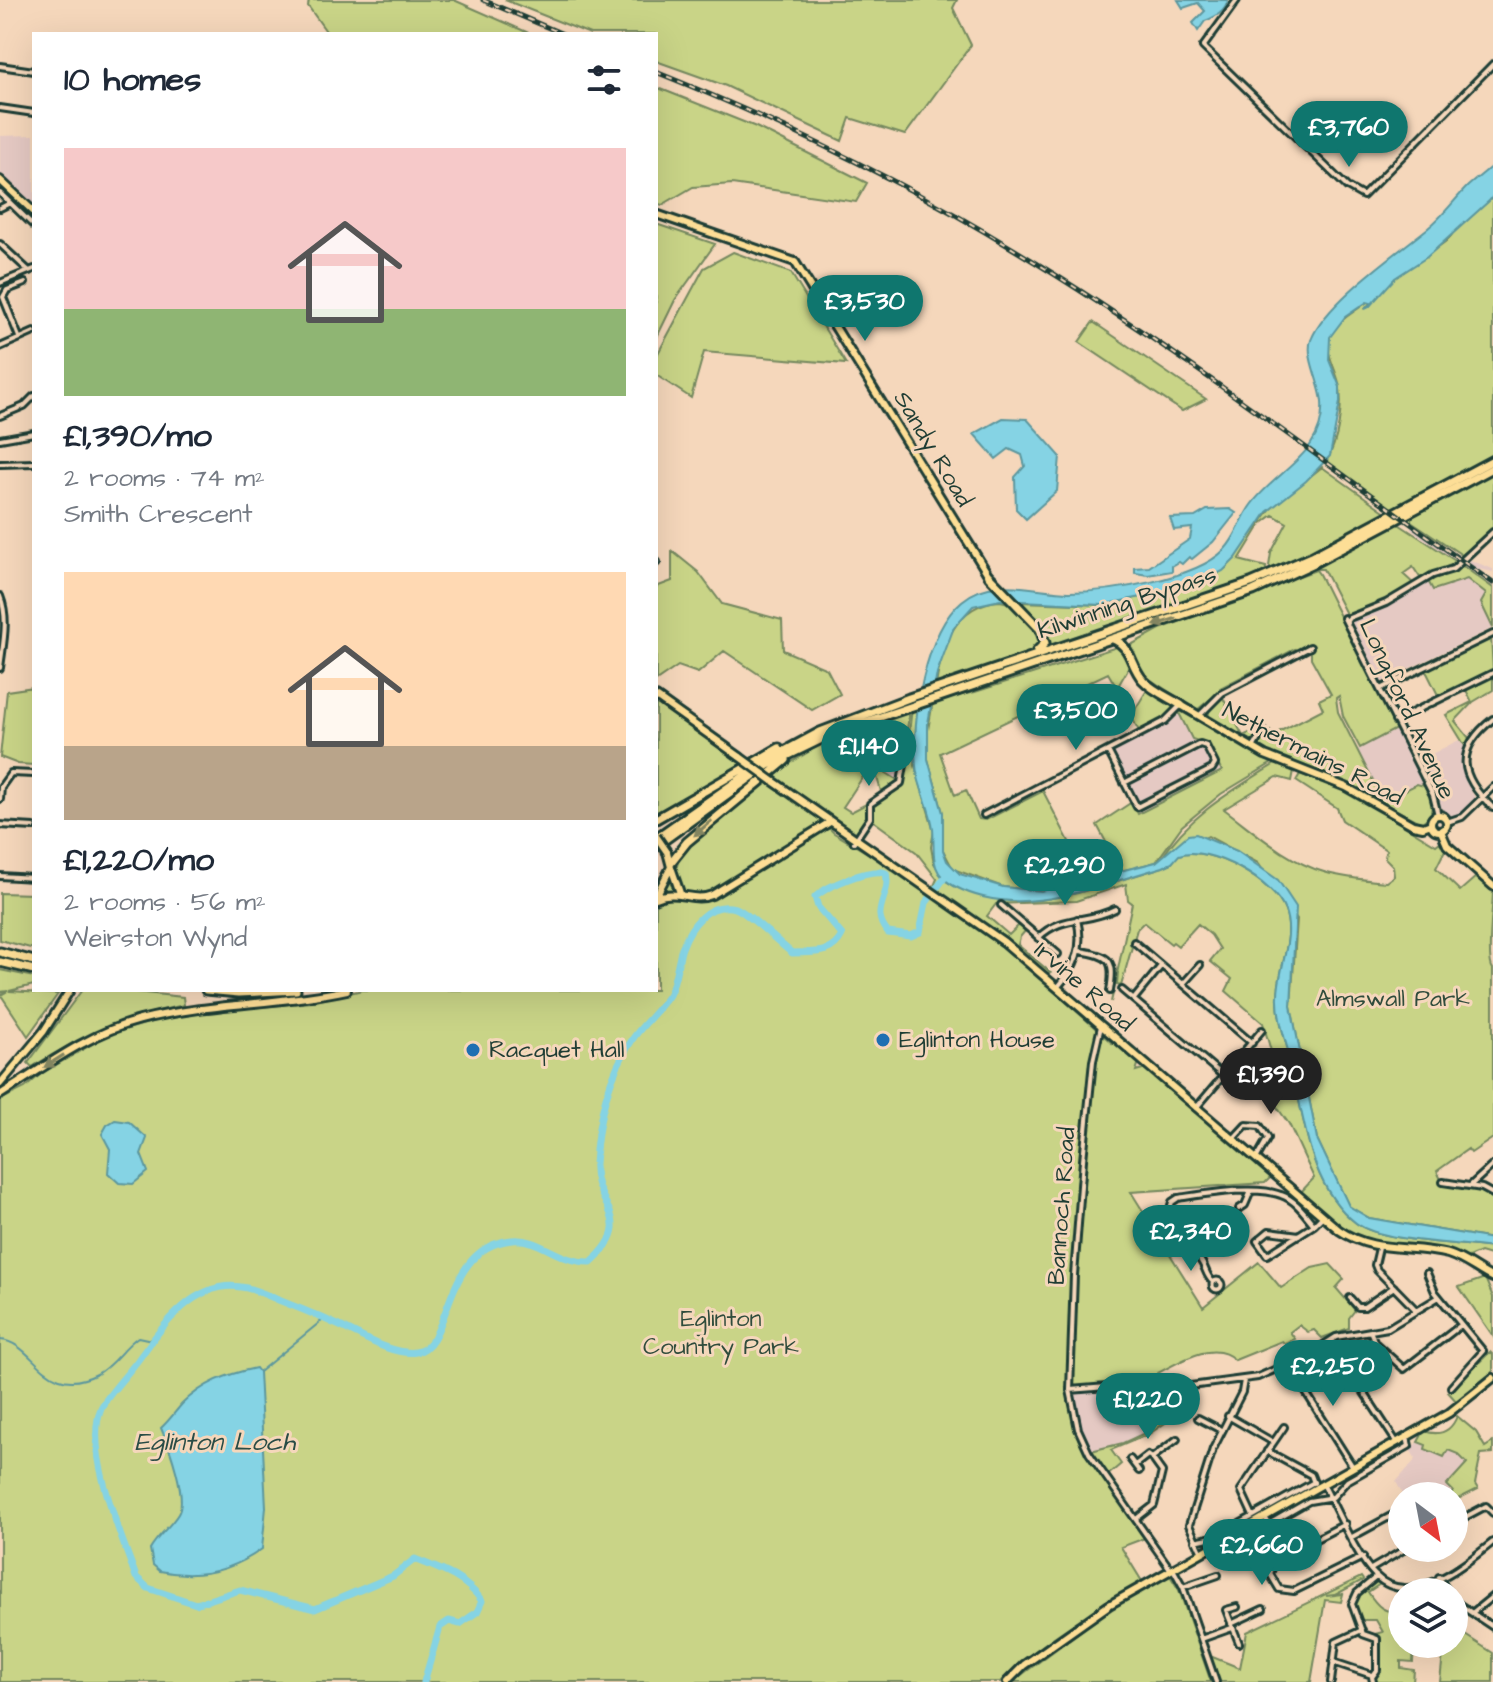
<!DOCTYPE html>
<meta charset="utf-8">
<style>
:root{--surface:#fff;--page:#f2f2f3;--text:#1f2937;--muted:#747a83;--accent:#0f766e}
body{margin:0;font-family:"Architects Daughter",sans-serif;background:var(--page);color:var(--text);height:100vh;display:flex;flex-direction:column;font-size:30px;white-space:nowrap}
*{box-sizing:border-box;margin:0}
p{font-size:26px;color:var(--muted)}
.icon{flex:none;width:44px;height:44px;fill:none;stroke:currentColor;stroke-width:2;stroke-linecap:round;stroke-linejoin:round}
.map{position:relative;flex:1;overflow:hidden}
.side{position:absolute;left:32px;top:32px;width:626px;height:960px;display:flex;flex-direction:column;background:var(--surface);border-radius:0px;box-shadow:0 8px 32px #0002}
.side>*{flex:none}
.needle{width:52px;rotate:148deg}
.fabs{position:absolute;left:1388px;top:1482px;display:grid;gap:16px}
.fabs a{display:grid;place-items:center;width:80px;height:80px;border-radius:50%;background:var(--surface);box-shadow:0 8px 32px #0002;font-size:40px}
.price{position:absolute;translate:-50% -68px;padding:0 18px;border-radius:28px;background:var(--accent);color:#fff;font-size:26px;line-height:52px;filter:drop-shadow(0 2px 4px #0008)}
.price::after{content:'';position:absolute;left:50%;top:48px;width:24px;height:18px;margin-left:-12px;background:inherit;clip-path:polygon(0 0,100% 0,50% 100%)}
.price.current{background:#222;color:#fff}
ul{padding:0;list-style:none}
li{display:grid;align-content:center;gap:16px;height:424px;padding:0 32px}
li span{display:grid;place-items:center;height:248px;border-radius:0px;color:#555}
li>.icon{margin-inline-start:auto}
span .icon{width:144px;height:144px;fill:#fffc;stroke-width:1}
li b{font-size:34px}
h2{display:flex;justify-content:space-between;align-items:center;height:96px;padding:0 32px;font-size:34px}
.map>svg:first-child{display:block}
</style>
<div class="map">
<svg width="1493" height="1682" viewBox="0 0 1493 1682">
<rect width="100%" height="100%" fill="#f5d7bb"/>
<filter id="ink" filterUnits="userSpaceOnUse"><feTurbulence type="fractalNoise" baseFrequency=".0125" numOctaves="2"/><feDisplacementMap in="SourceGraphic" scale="16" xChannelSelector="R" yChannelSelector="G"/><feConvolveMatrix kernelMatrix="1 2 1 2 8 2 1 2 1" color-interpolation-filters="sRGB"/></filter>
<g filter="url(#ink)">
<!-- built -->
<path fill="#e5c9c3" d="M34 135V212L0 180V136Z
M1414 525 1460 556 1493 569V572L1478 569 1493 580V588L1410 529Z
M1466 579 1486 595 1481 603 1493 628 1381 682 1352 624 1354 620 1394 602 1428 581 1433 589Z
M1181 714 1201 727 1224 770 1137 815 1106 750 1169 717Z
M1396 729 1414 763 1459 740 1465 746 1464 777 1475 798 1460 814 1451 816 1444 812 1440 805 1432 807 1422 784 1390 798 1379 794 1356 750Z
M871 736 903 757 899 781 858 755Z
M1077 1391H1123L1132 1412 1139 1409 1149 1431 1123 1443 1091 1451 1079 1423 1073 1395Z
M1421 1432 1481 1453 1475 1484 1478 1489 1454 1501V1496H1404L1396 1482 1416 1459 1409 1448 1416 1444Z"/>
<!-- green -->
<path fill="#c9d487" stroke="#74885e" stroke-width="2" d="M309 0H454L531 34H328L308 6Z
M505 0H957L953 8 971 45 905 135 850 118 842 141 726 86 656 61V34H590Z
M656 87 756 127 867 183 856 202 732 184 693 187 662 205 656 203Z
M1493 197V456L1393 510 1326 462C1338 442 1344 406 1339 383 1335 365 1321 349 1333 330 1341 318 1356 311 1367 302H1371L1366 308 1369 307 1376 296 1395 278 1449 239 1455 230Z
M656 224 715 244 675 300 656 339Z
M733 252 791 273 846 364 704 352 691 398 656 375V357L704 268Z
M1093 322 1206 399 1182 411 1079 342Z
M1322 467 1387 513 1274 570 1269 566 1271 553 1287 523 1273 515 1261 524 1239 560 1266 567 1265 575 1048 647C1048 627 1033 614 1020 602L1102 605 1197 585 1226 568 1272 507Z
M1493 473V529L1462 555 1408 519Z
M1397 523 1457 562 1421 579 1413 567 1403 574 1414 584 1386 602 1347 616 1323 569H1316L1285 581 1316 570 1319 574 1396 729 1360 748 1343 716 1339 696 1336 698 1338 712 1381 797 1390 798 1417 784 1424 786 1432 801 1431 815 1421 823 1335 778 1277 758 1258 746 1261 735 1270 731 1273 735 1323 709 1319 700 1331 694 1311 658V645L1297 651 1295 649 1220 688V691L1197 710 1142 674 1129 646 1160 629 1279 584Z
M672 551 698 572 722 604 782 620 783 650 827 669 840 694 812 710 724 651 698 673 678 666 656 681V587L672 581Z
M1460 564 1493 588V628L1481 603 1486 594 1467 579 1433 590 1428 581 1448 573Z
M1000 601C1019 603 1032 624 1043 639L1037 649 936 685C942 645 955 604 1000 601Z
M1491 637 1493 670 1439 697 1425 669Z
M1120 646 1129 667 1117 688 1108 673 940 753 955 795 966 790 979 819 986 820 1043 791 1076 855 1106 842 1097 825 1132 802 1138 814 1222 771 1208 744 1192 739 1179 713 1182 712 1272 763 1221 794 1182 826 1156 862 1041 891 1003 887 953 869 943 850V813L928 759V730L933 701 975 692Z
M1493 674V690L1473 702 1455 721 1469 738 1465 746 1446 715 1472 702 1465 688Z
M34 687V765L18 764 0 757 7 691Z
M1147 690 1171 703 1173 710 1169 717 1140 733 1131 716Z
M1222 696 1243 736 1258 729 1260 733 1255 740H1245L1208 717 1211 704Z
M656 702 742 763 656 816Z
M918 706 915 766 934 831 931 847 934 863 946 881 958 888 1017 901 1041 900 1078 893 1163 867 1172 863 1178 855C1209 844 1275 882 1285 911 1295 938 1278 969 1278 996 1277 1018 1286 1041 1291 1062 1304 1116 1308 1186 1356 1223 1380 1242 1460 1243 1493 1248V1256L1480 1252 1466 1258C1442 1241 1406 1250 1379 1244 1346 1237 1325 1214 1300 1193L1314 1178 1289 1124 1272 1100 1275 1065 1263 1023 1226 991 1232 979 1210 961 1220 949 1211 935 1198 924 1178 946 1173 942 1171 944 1144 922 1137 929 1121 986 1117 985 1118 972 1111 1002 1132 903 1128 900 1126 884 1076 901 996 904 987 916 1009 935 1020 924 1026 930 1020 937 1018 945 1050 972 1045 973 933 888 937 879 916 852 872 820V804L896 791 903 783 912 708Z
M910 709 903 757 871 736 858 755 899 781 882 795 876 774 868 769 843 807 851 812 866 804 867 819 856 832 848 831 771 775 823 743Z
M1275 764 1294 771 1292 781 1277 777 1224 809C1255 832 1286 861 1324 872 1344 878 1366 880 1386 882L1394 876 1393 866 1385 858 1386 850 1342 820 1337 808 1296 781 1300 774 1346 791 1436 845 1440 842 1445 850 1436 868 1460 891 1477 876 1493 891C1493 907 1486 961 1493 969V1138L1471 1153 1468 1149 1437 1171 1443 1184 1482 1189 1493 1196V1239L1369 1218 1349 1207 1317 1139 1291 1006 1297 919 1258 863 1208 836 1161 859C1189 815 1232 791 1275 764Z
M764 780 814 814 834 833 891 867 998 941 1112 1043 1114 1041 1139 1062 1136 1071 1146 1068 1272 1176 1265 1183 1131 1192 1203 1307 1259 1262 1281 1288 1312 1268 1330 1264 1344 1279 1336 1288 1355 1310 1349 1318V1328L1322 1338 1314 1330 1308 1332 1299 1325 1290 1332 1295 1339 1285 1344 1282 1341 1235 1360C1214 1339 1179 1362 1158 1373L1159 1385 1066 1387 1079 1441 1145 1538 1121 1547 1143 1583C1092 1611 1041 1641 1000 1682H0V1100L25 1088 42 1073 110 1034 176 1015 312 1002 362 990H656V902L666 892H662L670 878 673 881 681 851Z
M0 893 34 894V949L0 940Z
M0 970 34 977V985L9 991 58 994 28 1036 1 995 8 991 0 992Z
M82 990H116L183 997 184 1005C125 1017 83 1035 32 1067L28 1063Z
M1485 1278 1493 1297V1336L1459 1287Z
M1490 1352 1493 1355V1372L1457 1402 1448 1392Z
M1123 1391 1150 1393 1171 1419 1149 1434 1111 1450 1121 1464 1107 1476 1091 1451 1123 1443 1149 1431 1139 1409 1132 1412Z
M1457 1416 1476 1432 1485 1447 1493 1442V1453L1481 1454 1475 1484 1478 1489 1454 1501V1496H1450L1453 1491 1447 1485 1467 1463 1458 1454 1448 1450 1444 1457 1425 1449 1426 1445 1418 1442 1424 1431C1439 1436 1451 1432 1457 1416Z
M1169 1574 1179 1590 1211 1682H1012L1106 1612Z
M1361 1577 1363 1580 1335 1595 1326 1596 1343 1594 1341 1602 1325 1600 1311 1682H1219L1210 1656 1240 1668 1247 1632Z
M1377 1582 1380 1584 1368 1592C1377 1606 1384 1614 1402 1611V1644H1414L1413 1662 1401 1661V1668L1414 1670 1413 1682H1375L1373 1679C1382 1669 1380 1649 1379 1637L1375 1634 1383 1632 1376 1620H1361L1355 1604 1360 1594Z
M1454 1628 1493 1653V1682H1440L1444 1644H1454Z"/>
<!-- water -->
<path fill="#85d3e4" stroke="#5c979e" stroke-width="2" d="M1178 0H1228C1226 12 1215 17 1205 21L1198 31 1193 23 1205 11 1198 3 1183 8Z
M1493 165V196L1489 201 1427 257 1395 278 1369 307 1365 309 1371 303 1367 302 1345 317 1330 337 1329 360 1340 387V402L1330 456 1306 481 1267 512 1236 558 1223 571 1191 587 1102 605 1000 600 973 606 954 627 937 673 928 723V759L943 813V850L947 861 960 874 1003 887 1041 891 1156 862 1188 835 1196 834 1237 851 1278 880 1296 907 1291 1006 1317 1139 1349 1206 1369 1218 1493 1239V1248C1460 1243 1380 1242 1356 1223 1308 1186 1304 1116 1291 1062 1286 1041 1277 1018 1278 996 1278 969 1295 938 1285 911 1275 882 1209 844 1179 855L1172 863 1163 867C1097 885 1021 922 954 886 928 872 935 852 933 829 931 808 918 788 916 766 911 720 925 632 962 601 992 575 1034 591 1069 592 1110 592 1196 579 1224 550 1237 537 1240 520 1251 505 1276 470 1326 454 1322 402 1321 385 1305 356 1311 340 1325 303 1396 254 1428 228 1443 216 1454 200 1468 186 1476 179 1485 172 1493 165Z
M1003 418 1027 419 1060 456 1057 491 1026 519 1016 509 1015 477 1025 466 1022 455 1009 449 996 459 974 434Z
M1230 509 1236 513 1213 542 1192 559 1189 557 1182 564 1179 562 1172 566V571L1148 575 1135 573V568L1149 567 1190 539 1192 528 1174 530 1170 518 1195 517 1207 510Z
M115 1120 129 1122 147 1138 141 1154 148 1172 133 1184 119 1183 108 1173 110 1149 102 1134 107 1125Z
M256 1368 259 1372 266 1507 262 1549C232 1571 197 1579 160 1571L153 1565 150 1549C157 1536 170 1527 178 1514 188 1498 169 1446 161 1428 169 1421 175 1412 182 1404 203 1383 227 1374 256 1368Z"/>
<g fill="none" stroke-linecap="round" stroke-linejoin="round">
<!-- stream -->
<path stroke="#5c979e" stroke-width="2" d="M0 1340C35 1342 44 1401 97 1374 114 1365 123 1347 138 1337L152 1340
M259 1372 325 1318"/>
<!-- river -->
<path stroke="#85d3e4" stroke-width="7" d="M424 1682 440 1627 449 1621 460 1624 477 1612 482 1601C466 1578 440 1569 415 1559L393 1576 315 1609 240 1590 196 1604 148 1588 136 1577C121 1535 84 1450 101 1408 106 1397 130 1371 138 1360 162 1327 194 1280 241 1287 254 1288 268 1296 281 1301 307 1311 333 1322 358 1335 374 1343 398 1355 416 1352 453 1346 441 1247 512 1240 540 1237 558 1263 591 1262 640 1220 592 1205 595 1164 597 1121 609 1073 634 1037 644 1023 659 1010 669 995 676 981 677 963 682 948 690 926 708 901 735 908 745 910 780 944 792 953 812 952 832 956 842 935L818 907 815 897C827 886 870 867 886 873 892 897 868 910 888 933L911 936 920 932 926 903 948 873"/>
<defs>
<path id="minor" d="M1237 0 1203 47 1347 187 1363 196 1493 64
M0 66 34 71
M0 108 34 113
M0 193 34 226
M0 208 10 203
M0 244 29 271
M0 283 34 269
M19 337 3 297 7 290 25 283
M0 347 34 332
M0 416 24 406 34 396
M0 439 34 433
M0 464 34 463
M656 563 657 562
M0 596C9 619 3 643 0 668
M1344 618 1433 795 1438 815
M1347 621 1349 618 1386 603 1433 575 1453 569 1493 532
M1380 689 1493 634
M1199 716 1222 693 1310 647
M1493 719C1454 750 1459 776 1493 808
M1395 721 1493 673
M1253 748 1263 730
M1108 751 1137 807 1212 769 1215 764 1206 746 1200 744 1124 783
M0 799 1 787 11 773 34 774
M984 815 1165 721 1181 705
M1447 822 1462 817 1493 787
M0 825 34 827
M854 842 870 818V804L901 783 907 747
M0 876 34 878
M1001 905 1058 954
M1038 938C1062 914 1087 924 1115 909
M1134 942 1252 1043
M1080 951C1111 956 1115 960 1110 991
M1183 984 1200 965
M1057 988C1076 966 1084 948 1077 919
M1122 990 1227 1079 1238 1080 1246 1073V1064L1241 1056
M1134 999 1161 966
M1101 1026 1093 1061 1083 1160 1074 1275 1070 1390 1078 1429 1089 1453 1171 1570
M1196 1108 1262 1030
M1233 1139 1246 1125 1260 1126 1268 1138 1256 1159
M1443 1182 1482 1188 1493 1194
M1471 1185 1493 1165
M1239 1209 1245 1205 1251 1191
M1299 1235 1269 1231 1257 1241 1267 1255 1314 1225
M1379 1248 1375 1265 1377 1270 1416 1310
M1427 1273 1435 1292 1483 1351 1451 1387
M1212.5 1285a4.5 4.5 0 1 1 9 0a4.5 4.5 0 1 1-9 0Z
M1213 1282C1206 1276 1206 1268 1201 1261 1190 1246 1164 1220 1172 1202L1178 1198C1206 1194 1255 1185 1281 1195 1296 1200 1305 1214 1314 1225L1322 1217
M1350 1298 1358 1307H1364L1394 1287
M1371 1333 1375 1343 1404 1369 1461 1325
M1319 1347 1363 1391 1397 1443
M1288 1364 1353 1467
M1070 1390 1107 1387 1168 1389 1258 1377 1306 1356 1336 1337 1388 1328 1439 1297
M1228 1416 1273 1442
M1198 1418 1221 1430
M1267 1451 1311 1475 1314 1483
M1130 1459 1139 1471
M1135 1465 1148 1455 1152 1458 1177 1439
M1323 1484C1336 1508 1357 1558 1375 1575 1410 1611 1464 1565 1493 1542
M1253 1516 1241 1490 1284 1427
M1265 1517 1269 1524 1309 1501 1333 1497 1347 1481 1409 1446 1407 1437
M1136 1519 1154 1505 1162 1472 1152 1458
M1454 1523 1486 1506 1493 1513
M1345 1524 1275 1560 1270 1574 1279 1589 1294 1591 1363 1557
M1352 1537 1402 1510
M1195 1541 1218 1536 1314 1482
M1201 1551 1189 1525 1213 1449 1242 1392 1244 1380
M1173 1569 1183 1587 1216 1682
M1371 1569 1407 1548
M1439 1577 1448 1592
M1183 1587 1218 1575
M1454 1601 1493 1627
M1237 1607 1226 1610 1239 1643
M1472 1613 1493 1596
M1231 1624 1263 1609
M1201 1639 1232 1628
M1333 1662 1372 1675
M1331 1682 1336 1642 1362 1630
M1373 1682 1372 1677 1377 1670V1639L1363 1634 1352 1604 1357 1593 1376 1577"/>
<path id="major" d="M0 180 34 212
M656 214 795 262 989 576
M656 697 740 757
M1181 705 1265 755 1346 787 1413 825 1423 827 1431 824
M773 781 1004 942 1339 1230C1374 1254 1410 1244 1448 1254 1465 1259 1478 1271 1493 1278
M1431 823a8 8 0 1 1 16 0a8 8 0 1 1-16 0Z
M1441 831 1447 845 1493 886
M672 870 680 893
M656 896 671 867 667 852
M656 898C677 888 692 903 712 895L830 822
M0 1084 44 1031 70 990
M0 1095C44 1067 89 1033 140 1020 206 1003 279 1005 347 990
M1007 1682 1024 1665 1109 1605 1449 1413 1493 1378"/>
<path id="highway" d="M989 576 1040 629 1045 643 1037 651
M1113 639C1132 647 1130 665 1143 680 1153 691 1168 697 1181 705
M656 819 779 748
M656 838 764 762 820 732 909 698 1251 583 1311 557 1493 460
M656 846 768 765 836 732 1253 591 1314 563 1493 468
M671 862 687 842 786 760
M0 952 34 961
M0 962 34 970
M206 990 239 993 296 990"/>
</defs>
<!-- minor casing -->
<use href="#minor" stroke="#1f3d34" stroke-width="10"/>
<!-- major casing -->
<use href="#major" stroke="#1f3d34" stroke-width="12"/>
<!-- highway casing -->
<use href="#highway" stroke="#1f3d34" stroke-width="13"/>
<!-- minor -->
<use href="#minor" stroke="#f5d7bb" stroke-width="4"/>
<!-- major -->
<use href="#major" stroke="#fdde96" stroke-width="6"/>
<!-- highway -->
<use href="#highway" stroke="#fdde96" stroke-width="7"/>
<defs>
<path id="rail" d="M483 0 563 34
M656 72C780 122 901 180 1015 250 1181 350 1335 471 1493 583"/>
</defs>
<!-- rail casing -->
<use href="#rail" stroke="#1f3d34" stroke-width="5"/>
<!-- rail -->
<use href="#rail" stroke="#f5d7bb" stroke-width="2" stroke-dasharray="6" stroke-linecap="butt"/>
<defs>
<path id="major-bridge" d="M740 757 773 781
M656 836 667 852"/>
</defs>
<!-- major-bridge casing -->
<use href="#major-bridge" stroke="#1f3d34" stroke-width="12" stroke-linecap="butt"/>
<!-- major-bridge -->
<use href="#major-bridge" stroke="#fdde96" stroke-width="6"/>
</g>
<!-- one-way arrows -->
<defs><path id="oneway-solid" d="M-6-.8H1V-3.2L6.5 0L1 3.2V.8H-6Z" transform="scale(2)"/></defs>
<g fill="#838560">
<use href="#oneway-solid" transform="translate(1165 622) rotate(162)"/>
<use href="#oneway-solid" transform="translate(703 828) rotate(139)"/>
<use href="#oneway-solid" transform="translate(54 1061) rotate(148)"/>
</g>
</g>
<!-- markers -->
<g fill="#1f6fb2" stroke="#f5d7bb" stroke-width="3">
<circle cx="883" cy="1040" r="8"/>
<circle cx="473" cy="1050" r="8"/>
</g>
<g text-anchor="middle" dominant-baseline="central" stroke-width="6" stroke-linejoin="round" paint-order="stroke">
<!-- street labels -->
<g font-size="24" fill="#1f3d34" stroke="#f5d7bb">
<text transform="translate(933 449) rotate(59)">Sandy Road</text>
<text transform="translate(1127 603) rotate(-18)">Kilwinning Bypass</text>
<text transform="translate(1407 709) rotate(65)">Longford Avenue</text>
<text transform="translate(1313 754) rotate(27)">Nethermains Road</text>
<text transform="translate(1084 987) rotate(41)">Irvine Road</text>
<text transform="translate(1062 1206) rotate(-86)">Bannoch Road</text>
</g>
<!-- park labels -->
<g font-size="24" fill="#304c3c" stroke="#f5d7bb">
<text x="1393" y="999">Almswall Park</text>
<text x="721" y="1319">Eglinton<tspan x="721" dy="28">Country Park</tspan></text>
</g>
<!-- poi labels -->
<g font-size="24" fill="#1f3d34" stroke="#f5d7bb" text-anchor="start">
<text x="899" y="1040">Eglinton House</text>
<text x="489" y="1050">Racquet Hall</text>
</g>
<!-- water labels -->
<g font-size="26" font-style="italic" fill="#294c46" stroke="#f5d7bb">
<text x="215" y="1442">Eglinton Loch</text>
</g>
</g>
</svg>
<div class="fabs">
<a><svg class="needle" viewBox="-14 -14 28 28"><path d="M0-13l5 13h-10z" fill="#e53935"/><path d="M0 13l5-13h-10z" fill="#747a83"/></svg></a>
<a><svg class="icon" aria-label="layers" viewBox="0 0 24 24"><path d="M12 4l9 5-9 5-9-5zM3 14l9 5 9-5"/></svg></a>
</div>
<b class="price" style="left:1349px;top:169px">£3,760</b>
<b class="price" style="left:865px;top:343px">£3,530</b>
<b class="price" style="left:1076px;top:752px">£3,500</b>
<b class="price" style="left:869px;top:788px">£1,140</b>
<b class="price" style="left:1065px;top:907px">£2,290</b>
<b class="price current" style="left:1271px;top:1116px">£1,390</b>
<b class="price" style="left:1191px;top:1273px">£2,340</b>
<b class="price" style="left:1333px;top:1408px">£2,250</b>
<b class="price" style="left:1148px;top:1441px">£1,220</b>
<b class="price" style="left:1262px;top:1587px">£2,660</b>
<section class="side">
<h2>10 homes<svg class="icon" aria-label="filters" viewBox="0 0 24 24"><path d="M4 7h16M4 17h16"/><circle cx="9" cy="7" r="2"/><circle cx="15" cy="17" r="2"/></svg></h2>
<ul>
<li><span style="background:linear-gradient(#f6c9c9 65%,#8fb573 0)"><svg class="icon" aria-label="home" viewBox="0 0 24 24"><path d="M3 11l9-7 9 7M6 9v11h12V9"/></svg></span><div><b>£1,390/mo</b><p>2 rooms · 74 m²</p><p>Smith Crescent</p></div></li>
<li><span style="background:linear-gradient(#ffd9b3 70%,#b9a48a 0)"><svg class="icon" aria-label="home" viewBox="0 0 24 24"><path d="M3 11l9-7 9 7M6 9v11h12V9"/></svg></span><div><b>£1,220/mo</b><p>2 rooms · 56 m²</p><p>Weirston Wynd</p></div></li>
</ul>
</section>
</div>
